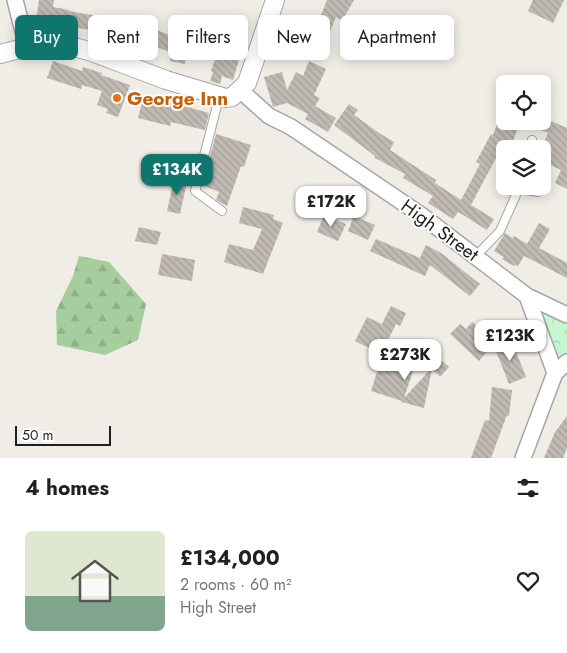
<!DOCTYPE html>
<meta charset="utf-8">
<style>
:root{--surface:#fff;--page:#f6f6f6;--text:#202124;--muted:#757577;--accent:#0f766e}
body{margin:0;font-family:Jost,sans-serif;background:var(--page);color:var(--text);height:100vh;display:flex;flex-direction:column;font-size:19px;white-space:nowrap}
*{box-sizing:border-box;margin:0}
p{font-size:16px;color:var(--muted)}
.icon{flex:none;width:28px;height:28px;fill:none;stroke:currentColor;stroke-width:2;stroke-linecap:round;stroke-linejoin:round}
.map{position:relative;height:458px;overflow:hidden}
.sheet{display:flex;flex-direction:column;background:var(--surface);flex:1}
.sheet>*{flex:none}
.top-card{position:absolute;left:15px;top:15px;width:538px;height:45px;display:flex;gap:10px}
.fabs{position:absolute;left:496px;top:75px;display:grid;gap:10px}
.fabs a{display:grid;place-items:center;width:55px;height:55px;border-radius:8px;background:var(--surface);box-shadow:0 2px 12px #0003;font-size:25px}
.scale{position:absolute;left:15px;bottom:12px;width:96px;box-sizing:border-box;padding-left:5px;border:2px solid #1f1f1f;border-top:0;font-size:14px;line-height:18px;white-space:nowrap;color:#1f1f1f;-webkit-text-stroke:4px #fff;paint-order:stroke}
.price{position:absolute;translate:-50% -42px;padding:0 11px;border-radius:10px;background:#fff;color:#222;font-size:16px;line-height:32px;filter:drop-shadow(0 1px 2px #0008)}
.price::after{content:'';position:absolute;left:50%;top:30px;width:15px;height:11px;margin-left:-8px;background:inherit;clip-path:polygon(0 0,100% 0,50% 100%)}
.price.on{background:var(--accent);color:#fff}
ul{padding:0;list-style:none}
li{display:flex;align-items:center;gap:15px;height:125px;padding:0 25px}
li span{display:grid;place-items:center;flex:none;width:140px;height:100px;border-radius:8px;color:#555}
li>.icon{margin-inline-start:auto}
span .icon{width:60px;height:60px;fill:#fffc;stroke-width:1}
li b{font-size:21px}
h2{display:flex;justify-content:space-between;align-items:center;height:60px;padding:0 25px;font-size:21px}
.pill{padding:0 18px;border-radius:8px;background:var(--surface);box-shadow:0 2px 12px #0003;font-size:18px;line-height:45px}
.pill.on{background:var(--accent);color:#fff}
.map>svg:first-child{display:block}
</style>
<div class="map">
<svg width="567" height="458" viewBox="0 0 567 458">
<defs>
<pattern id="forest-firs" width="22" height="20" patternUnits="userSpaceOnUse" patternTransform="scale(1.25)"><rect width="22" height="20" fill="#a5cd9d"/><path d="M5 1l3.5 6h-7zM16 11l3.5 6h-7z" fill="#8eb087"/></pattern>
<pattern id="park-crowns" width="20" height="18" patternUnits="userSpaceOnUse" patternTransform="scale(1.25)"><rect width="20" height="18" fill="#c6f7d0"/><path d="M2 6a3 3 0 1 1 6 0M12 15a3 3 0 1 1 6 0" fill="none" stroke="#aad3b2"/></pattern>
<pattern id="building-back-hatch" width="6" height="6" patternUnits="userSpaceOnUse" patternTransform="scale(1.25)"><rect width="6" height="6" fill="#c0bab3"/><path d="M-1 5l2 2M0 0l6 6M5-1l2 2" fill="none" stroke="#a59f9a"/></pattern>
</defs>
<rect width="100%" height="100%" fill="#efede6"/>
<!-- forest -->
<path fill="url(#forest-firs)" d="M79 256 109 262 146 304 138 340 105 355 57 345 56 311 73 276Z"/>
<!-- park -->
<path fill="url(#park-crowns)" d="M535 306 567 324V354L555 363Z"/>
<!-- building -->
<path fill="url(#building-back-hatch)" d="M39 0H54L53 7 69 10V11L142 24 179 39 181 33 191 36 185 64 170 61 172 53 137 39 36 20Z
M327 0H354L342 21 336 17 321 53 308 47Z
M533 0H564L553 23 528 11Z
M225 18 236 21 232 35 245 40 233 80 222 76 220 84 210 81 213 72 211 71 220 44 217 43Z
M53 61 82 71 83 67 102 73 101 75 130 85 118 117 106 113 108 109 97 105 102 91 82 85 81 89 47 78Z
M309 61 326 69 314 95 320 98 315 106 336 118 328 132 305 119 308 114 287 103 273 107 264 77 282 72 287 90 296 72 303 76Z
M144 95 209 113 205 130 171 122 170 126 138 118Z
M349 104 358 110 354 115 379 133 394 142 390 150 436 180 435 183 461 200 480 164 476 162 491 134 493 135 498 121H542V117L567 128V189L555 183 561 170 542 161V146L548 133 520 122 513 141 524 149H505V163L496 158 471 205 494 219 487 230 458 212 453 219 428 203 433 196 403 178 405 174 375 158V156L334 125Z
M216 134 251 145 244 167 241 166 227 206 216 200 219 192 202 185Z
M174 179 187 182 180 214 167 211Z
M243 207 274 215 273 219 283 223 263 274 224 262 229 244 253 250 262 229 239 223Z
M324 215 346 224 338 241 317 232Z
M354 216 375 225 368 240 348 231Z
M539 223 550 229 539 248 567 263V278L524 256 518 266 515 265 514 266 502 259 504 257 494 251 505 233 513 238 514 236 527 244Z
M139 227 161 232 157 245 135 241Z
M376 239 420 258 426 245 441 253 480 284 470 296 430 265 425 276 370 251Z
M162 254 195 260 192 281 158 275Z
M391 306 406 313 400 326 396 324 381 354 355 341 367 317 382 324Z
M472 322 495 343 479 361 450 334 460 324 466 329Z
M511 339 526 377 509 384 494 346Z
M408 349 419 353 404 398 440 359 449 367 440 377 432 369 424 408 401 402 402 401 371 391 380 362 401 369Z
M492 387 512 390 509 416 507 415 491 458H471L485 420 489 421Z
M567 416V448L563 458H544L555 432Z"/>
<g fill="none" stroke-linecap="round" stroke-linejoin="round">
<defs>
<path id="service" d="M219 98 195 191 222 211
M530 149 532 140
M520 189 538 192
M475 257 500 231 520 186"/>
<path id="minor" d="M15 0 27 47
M241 91 269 116 291 127 421 215 527 296 567 315
M527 296 555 373
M523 458 555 373 567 362"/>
<path id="tertiary" d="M0 54 27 47 48 45 71 46 92 52 166 80 226 98 232 97 247 83 275 0"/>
</defs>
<!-- service casing -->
<use href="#service" stroke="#a6a6a6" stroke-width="10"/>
<!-- minor casing -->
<use href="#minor" stroke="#a6a6a6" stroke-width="18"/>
<!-- tertiary casing -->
<use href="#tertiary" stroke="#a6a6a6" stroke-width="20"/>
<!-- service -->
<use href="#service" stroke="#fff" stroke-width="8"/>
<!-- minor -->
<use href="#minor" stroke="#fff" stroke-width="15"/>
<!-- tertiary -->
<use href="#tertiary" stroke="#fff" stroke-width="18"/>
</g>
<!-- markers -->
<circle fill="#e8710a" stroke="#fff" stroke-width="2" cx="117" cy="98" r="5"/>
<g text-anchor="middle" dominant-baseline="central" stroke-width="4" stroke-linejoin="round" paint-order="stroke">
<!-- food labels -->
<g font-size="19" font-weight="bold" fill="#c56008" stroke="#fff" text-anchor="start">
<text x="127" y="98">George Inn</text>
</g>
<!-- street labels -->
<g font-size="19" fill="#1f1f1f" stroke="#fff">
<text transform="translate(440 230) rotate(36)">High Street</text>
</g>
</g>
</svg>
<div class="fabs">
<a><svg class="icon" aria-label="locate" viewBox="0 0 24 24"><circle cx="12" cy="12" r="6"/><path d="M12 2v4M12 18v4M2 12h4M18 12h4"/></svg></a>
<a><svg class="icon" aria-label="layers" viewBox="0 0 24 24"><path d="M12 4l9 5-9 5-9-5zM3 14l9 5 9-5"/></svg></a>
</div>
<div class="scale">50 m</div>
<b class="price on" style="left:177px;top:196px">£134K</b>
<b class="price" style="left:331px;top:228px">£172K</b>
<b class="price" style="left:510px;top:362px">£123K</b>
<b class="price" style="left:405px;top:381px">£273K</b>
<div class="top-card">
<a class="pill on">Buy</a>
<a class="pill">Rent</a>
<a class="pill">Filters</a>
<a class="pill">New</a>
<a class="pill">Apartment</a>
</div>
</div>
<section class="sheet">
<h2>4 homes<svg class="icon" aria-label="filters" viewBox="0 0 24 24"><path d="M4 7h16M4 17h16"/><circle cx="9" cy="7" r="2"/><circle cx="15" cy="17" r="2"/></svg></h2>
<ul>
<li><span style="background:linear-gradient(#dfe7d0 65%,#7fa58c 0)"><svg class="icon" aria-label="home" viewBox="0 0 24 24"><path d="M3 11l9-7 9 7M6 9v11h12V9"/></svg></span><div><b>£134,000</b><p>2 rooms · 60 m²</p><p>High Street</p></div><svg class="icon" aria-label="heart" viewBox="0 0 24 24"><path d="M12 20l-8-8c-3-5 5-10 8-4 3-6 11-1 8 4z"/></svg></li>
</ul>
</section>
